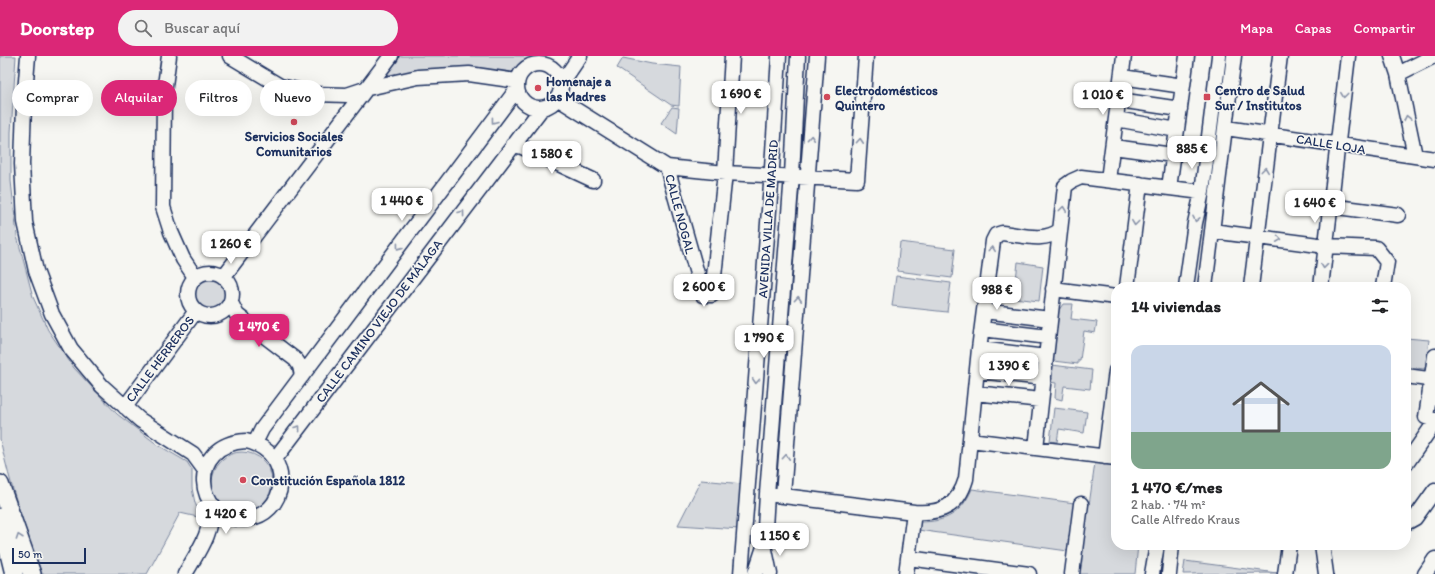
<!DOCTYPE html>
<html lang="es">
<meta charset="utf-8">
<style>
:root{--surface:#fff;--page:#f2f2f2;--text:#202124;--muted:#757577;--line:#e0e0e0;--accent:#db2777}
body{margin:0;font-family:Itim,sans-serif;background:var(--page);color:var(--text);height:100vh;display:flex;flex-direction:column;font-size:15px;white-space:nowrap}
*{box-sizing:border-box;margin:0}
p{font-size:13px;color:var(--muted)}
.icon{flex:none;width:22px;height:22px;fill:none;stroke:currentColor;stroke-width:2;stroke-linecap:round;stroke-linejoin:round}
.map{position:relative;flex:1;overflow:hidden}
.details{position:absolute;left:1111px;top:226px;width:300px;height:268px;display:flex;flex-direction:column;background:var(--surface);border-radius:16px;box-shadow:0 4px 16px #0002}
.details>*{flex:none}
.top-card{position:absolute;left:12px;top:24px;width:380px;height:36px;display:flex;gap:8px}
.scale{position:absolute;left:12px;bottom:10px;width:74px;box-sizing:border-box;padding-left:4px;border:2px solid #1b2f5e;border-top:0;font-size:11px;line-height:14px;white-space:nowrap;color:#1b2f5e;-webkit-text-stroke:3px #f6f6f2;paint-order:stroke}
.price{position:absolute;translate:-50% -34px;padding:0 9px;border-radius:8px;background:#fff;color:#222;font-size:13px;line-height:26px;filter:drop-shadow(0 1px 2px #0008)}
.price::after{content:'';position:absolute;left:50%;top:24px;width:12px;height:9px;margin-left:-6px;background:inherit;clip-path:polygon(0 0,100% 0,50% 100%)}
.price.selected{background:var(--accent);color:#fff}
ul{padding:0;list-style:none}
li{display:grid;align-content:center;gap:8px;height:212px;padding:0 20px}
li+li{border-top:1px solid var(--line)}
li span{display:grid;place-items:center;height:124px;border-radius:12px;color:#555}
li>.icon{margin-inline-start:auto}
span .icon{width:72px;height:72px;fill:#fffc;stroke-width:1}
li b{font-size:17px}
h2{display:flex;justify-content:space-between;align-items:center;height:48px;padding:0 20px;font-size:17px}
.tag{padding:0 14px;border-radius:18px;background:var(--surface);box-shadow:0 4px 16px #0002;font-size:14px;line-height:36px}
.tag.selected{background:var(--accent);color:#fff}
header{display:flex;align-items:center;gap:24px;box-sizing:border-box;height:56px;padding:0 20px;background:var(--accent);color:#fff}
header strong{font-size:19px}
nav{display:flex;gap:22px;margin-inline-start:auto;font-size:14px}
.search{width:280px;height:36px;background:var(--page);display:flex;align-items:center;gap:10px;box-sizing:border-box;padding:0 14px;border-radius:22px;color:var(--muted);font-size:15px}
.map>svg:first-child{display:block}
</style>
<header>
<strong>Doorstep</strong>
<div class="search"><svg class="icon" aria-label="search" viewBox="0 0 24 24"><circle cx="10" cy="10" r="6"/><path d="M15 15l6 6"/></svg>Buscar aquí</div>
<nav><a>Mapa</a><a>Capas</a><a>Compartir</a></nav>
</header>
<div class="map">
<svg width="1435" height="518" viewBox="0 0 1435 518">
<rect width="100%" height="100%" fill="#f6f6f2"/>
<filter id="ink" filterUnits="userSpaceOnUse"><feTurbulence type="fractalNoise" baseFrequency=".025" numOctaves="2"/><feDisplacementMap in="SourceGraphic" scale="8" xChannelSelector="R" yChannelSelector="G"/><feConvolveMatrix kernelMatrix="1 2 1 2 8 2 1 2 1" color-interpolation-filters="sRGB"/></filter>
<g filter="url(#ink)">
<!-- green -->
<path fill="#d6d9dd" stroke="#78849e" d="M0 0H16L11 76V125L17 180 33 241 48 274 74 312 117 358 158 389 187 406 192 414V432L195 447 202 462 180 457 147 518H42C25 474 10 429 0 383Z
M396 0H542L537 8 525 9 517 20 377 27Z
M623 2 652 8 681 11 679 50 671 49 617 12Z
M672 51 679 52 677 78 661 67Z
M900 186 955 193 952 222 897 215Z
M1018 206 1043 210 1039 245 1014 242Z
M896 220 951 227 947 256 892 250Z
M193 238a17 17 0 1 1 34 0a17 17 0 1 1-34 0Z
M1063 248H1073L1071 263 1097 266 1095 277 1084 275 1080 304H1078V308L1053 305 1059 254Z
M1406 282 1429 284 1425 313 1406 311Z
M1052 309 1092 314 1090 333 1064 330 1062 344 1055 342 1056 327 1050 326Z
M1054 352 1087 356 1084 377 1059 373 1057 386 1050 385Z
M212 426a30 30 0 1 1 60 0a30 30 0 1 1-60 0Z
M1095 407 1116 410V489H1138L1135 518H1079L1082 497 918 474 920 466C946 466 961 458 972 433L1089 449Z
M701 424 743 428 740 473 678 469Z
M1185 505 1277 517 1183 518Z"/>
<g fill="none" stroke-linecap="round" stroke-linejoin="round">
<defs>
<path id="minor" d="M28 0 24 49 22 108 25 166 36 215 52 258 71 293 102 330 140 364 193 398 204 413
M169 0 164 37 163 151 171 176 183 203 195 221
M230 0 280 30 314 38 347 39 368 32 418 21 469 18 517 25
M1392 0 1398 18 1415 100
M517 30a22 22 0 1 1 44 0a22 22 0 1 1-44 0Z
M1398 18 1434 0
M1122 21 1183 30
M561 28 580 0
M557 42 667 111 725 117 857 124 866 0
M1119 44 1180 53
M1116 63 1177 74
M1226 72 1435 103
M513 89 522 91 593 124
M1113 91 1173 99
M667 111 703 239H712L725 117 732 0
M1108 124 1124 0
M1169 132 1187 0
M1330 150 1398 159
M1212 175 1326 190 1376 192 1387 206 1383 231
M188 238a22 22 0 1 1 44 0a22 22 0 1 1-44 0Z
M224 220 391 0
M1127 231 1140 128
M1186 231 1195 167 1202 136 1219 0
M1205 231 1234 0
M1251 231 1280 0
M1321 231 1348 0
M1053 233 1116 241
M231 247 237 259 296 304 300 310 302 320
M984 255 1050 263
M982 273 1048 281
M979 293 1046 301
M1435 300 1426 361 1435 364
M977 315 1044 322
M1406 320 1435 324
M975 337 1041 344
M125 351 196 255
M970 384 1116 402
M246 385C296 396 289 462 243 463 195 463 186 388 246 385Z
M255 387 262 373 517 33
M1036 392 1065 130 1072 125 1081 121 1202 136
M1105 401 1116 315
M275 403 542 52
M1406 408 1435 366
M767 438 914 456C942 458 958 450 966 423L979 293 993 185 996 179 1002 177C1022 179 1044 187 1060 174
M783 439 817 0
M1406 467 1415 462 1435 434
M1322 489 1326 518
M908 502 1029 518
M185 518C199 494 213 475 211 447
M741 518 771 128 779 0
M755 518 764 491
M770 518 764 489 767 438 792 119 798 0
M906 518 914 456
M1072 518 1081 448
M1152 518 1157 489
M1169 518 1172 489
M1285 518 1289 489
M1425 518 1435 503"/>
<path id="major" d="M0 428 32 518
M0 461 14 518"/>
</defs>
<!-- minor casing -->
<use href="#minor" stroke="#1b2f5e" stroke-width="17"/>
<!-- major casing -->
<use href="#major" stroke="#1b2f5e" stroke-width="20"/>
<!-- minor -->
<use href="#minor" stroke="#f6f6f2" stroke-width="14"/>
<!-- major -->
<use href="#major" stroke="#f6f6f2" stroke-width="17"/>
</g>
<!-- one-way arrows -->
<defs><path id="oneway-chevron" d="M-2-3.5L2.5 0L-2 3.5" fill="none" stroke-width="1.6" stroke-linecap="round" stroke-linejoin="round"/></defs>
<g stroke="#8892a8">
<use href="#oneway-chevron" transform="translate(1344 39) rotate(97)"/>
<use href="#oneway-chevron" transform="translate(1407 62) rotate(-102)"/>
<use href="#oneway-chevron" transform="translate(494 65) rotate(127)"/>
<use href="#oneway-chevron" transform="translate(811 82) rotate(-86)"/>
<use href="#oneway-chevron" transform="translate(860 85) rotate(-86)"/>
<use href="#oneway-chevron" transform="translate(1265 114) rotate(-83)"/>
<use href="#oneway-chevron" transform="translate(1063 153) rotate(-83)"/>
<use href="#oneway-chevron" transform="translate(462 157) rotate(-53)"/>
<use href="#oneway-chevron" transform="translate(1196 163) rotate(102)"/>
<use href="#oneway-chevron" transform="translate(1135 167) rotate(97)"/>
<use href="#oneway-chevron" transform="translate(1279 183) rotate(8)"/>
<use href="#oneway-chevron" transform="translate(399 191) rotate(127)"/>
<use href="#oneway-chevron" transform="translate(992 193) rotate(-83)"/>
<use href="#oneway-chevron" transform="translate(1324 210) rotate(96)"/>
<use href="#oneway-chevron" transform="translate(798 243) rotate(-86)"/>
<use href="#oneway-chevron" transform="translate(756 325) rotate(94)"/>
<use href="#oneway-chevron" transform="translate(298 372) rotate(-53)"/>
<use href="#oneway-chevron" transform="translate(786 401) rotate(-86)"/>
<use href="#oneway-chevron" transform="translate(19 481) rotate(-109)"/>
</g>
</g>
<!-- markers -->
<g fill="#d1495b" stroke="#f6f6f2" stroke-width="1.5">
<circle cx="538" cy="32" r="4"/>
<circle cx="827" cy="41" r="4"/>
<rect x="1203" y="37" width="8" height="8" rx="2"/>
<circle cx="294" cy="66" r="4"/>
<circle cx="243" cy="424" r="4"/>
</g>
<g text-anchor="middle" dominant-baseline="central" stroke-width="3" stroke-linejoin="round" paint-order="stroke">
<!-- poi labels -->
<g font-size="13" font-weight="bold" fill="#1b2f5e" stroke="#f6f6f2" text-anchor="start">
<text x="546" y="25">Homenaje a<tspan x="546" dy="15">las Madres</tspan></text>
<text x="835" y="34">Electrodomésticos<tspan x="835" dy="15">Quintero</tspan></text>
<text x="1215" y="34">Centro de Salud<tspan x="1215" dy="15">Sur / Institutos</tspan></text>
<text x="294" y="80" text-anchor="middle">Servicios Sociales<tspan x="294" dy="15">Comunitarios</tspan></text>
<text x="251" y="424">Constitución Española 1812</text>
</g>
<!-- street labels -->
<g font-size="13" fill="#1b2f5e" stroke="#f6f6f2">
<text transform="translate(1331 88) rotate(9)">CALLE LOJA</text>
<text transform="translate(680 158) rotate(75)">CALLE NOGAL</text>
<text transform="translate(768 163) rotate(-86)">AVENIDA VILLA DE MADRID</text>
<text transform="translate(379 265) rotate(-53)">CALLE CAMINO VIEJO DE MÁLAGA</text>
<text transform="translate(160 303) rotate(-53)">CALLE HERREROS</text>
</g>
</g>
</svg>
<div class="scale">50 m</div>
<b class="price" style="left:741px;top:59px">1 690 €</b>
<b class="price" style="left:1103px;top:60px">1 010 €</b>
<b class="price" style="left:1192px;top:114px">885 €</b>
<b class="price" style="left:552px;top:119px">1 580 €</b>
<b class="price" style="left:402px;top:166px">1 440 €</b>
<b class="price" style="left:1315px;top:168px">1 640 €</b>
<b class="price" style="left:231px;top:209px">1 260 €</b>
<b class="price" style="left:704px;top:252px">2 600 €</b>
<b class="price" style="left:997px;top:255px">988 €</b>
<b class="price selected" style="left:259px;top:292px">1 470 €</b>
<b class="price" style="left:764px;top:303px">1 790 €</b>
<b class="price" style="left:1009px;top:331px">1 390 €</b>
<b class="price" style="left:226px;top:479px">1 420 €</b>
<b class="price" style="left:780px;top:501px">1 150 €</b>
<div class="top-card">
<a class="tag">Comprar</a>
<a class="tag selected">Alquilar</a>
<a class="tag">Filtros</a>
<a class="tag">Nuevo</a>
</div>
<section class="details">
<h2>14 viviendas<svg class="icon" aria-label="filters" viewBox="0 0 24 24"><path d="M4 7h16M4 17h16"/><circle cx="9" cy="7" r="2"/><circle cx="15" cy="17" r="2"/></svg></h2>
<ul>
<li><span style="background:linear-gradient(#c9d6e8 70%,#7fa58c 0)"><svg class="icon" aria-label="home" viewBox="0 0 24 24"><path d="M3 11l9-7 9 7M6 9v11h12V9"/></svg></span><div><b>1 470 €/mes</b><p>2 hab. · 74 m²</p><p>Calle Alfredo Kraus</p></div></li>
</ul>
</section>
</div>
